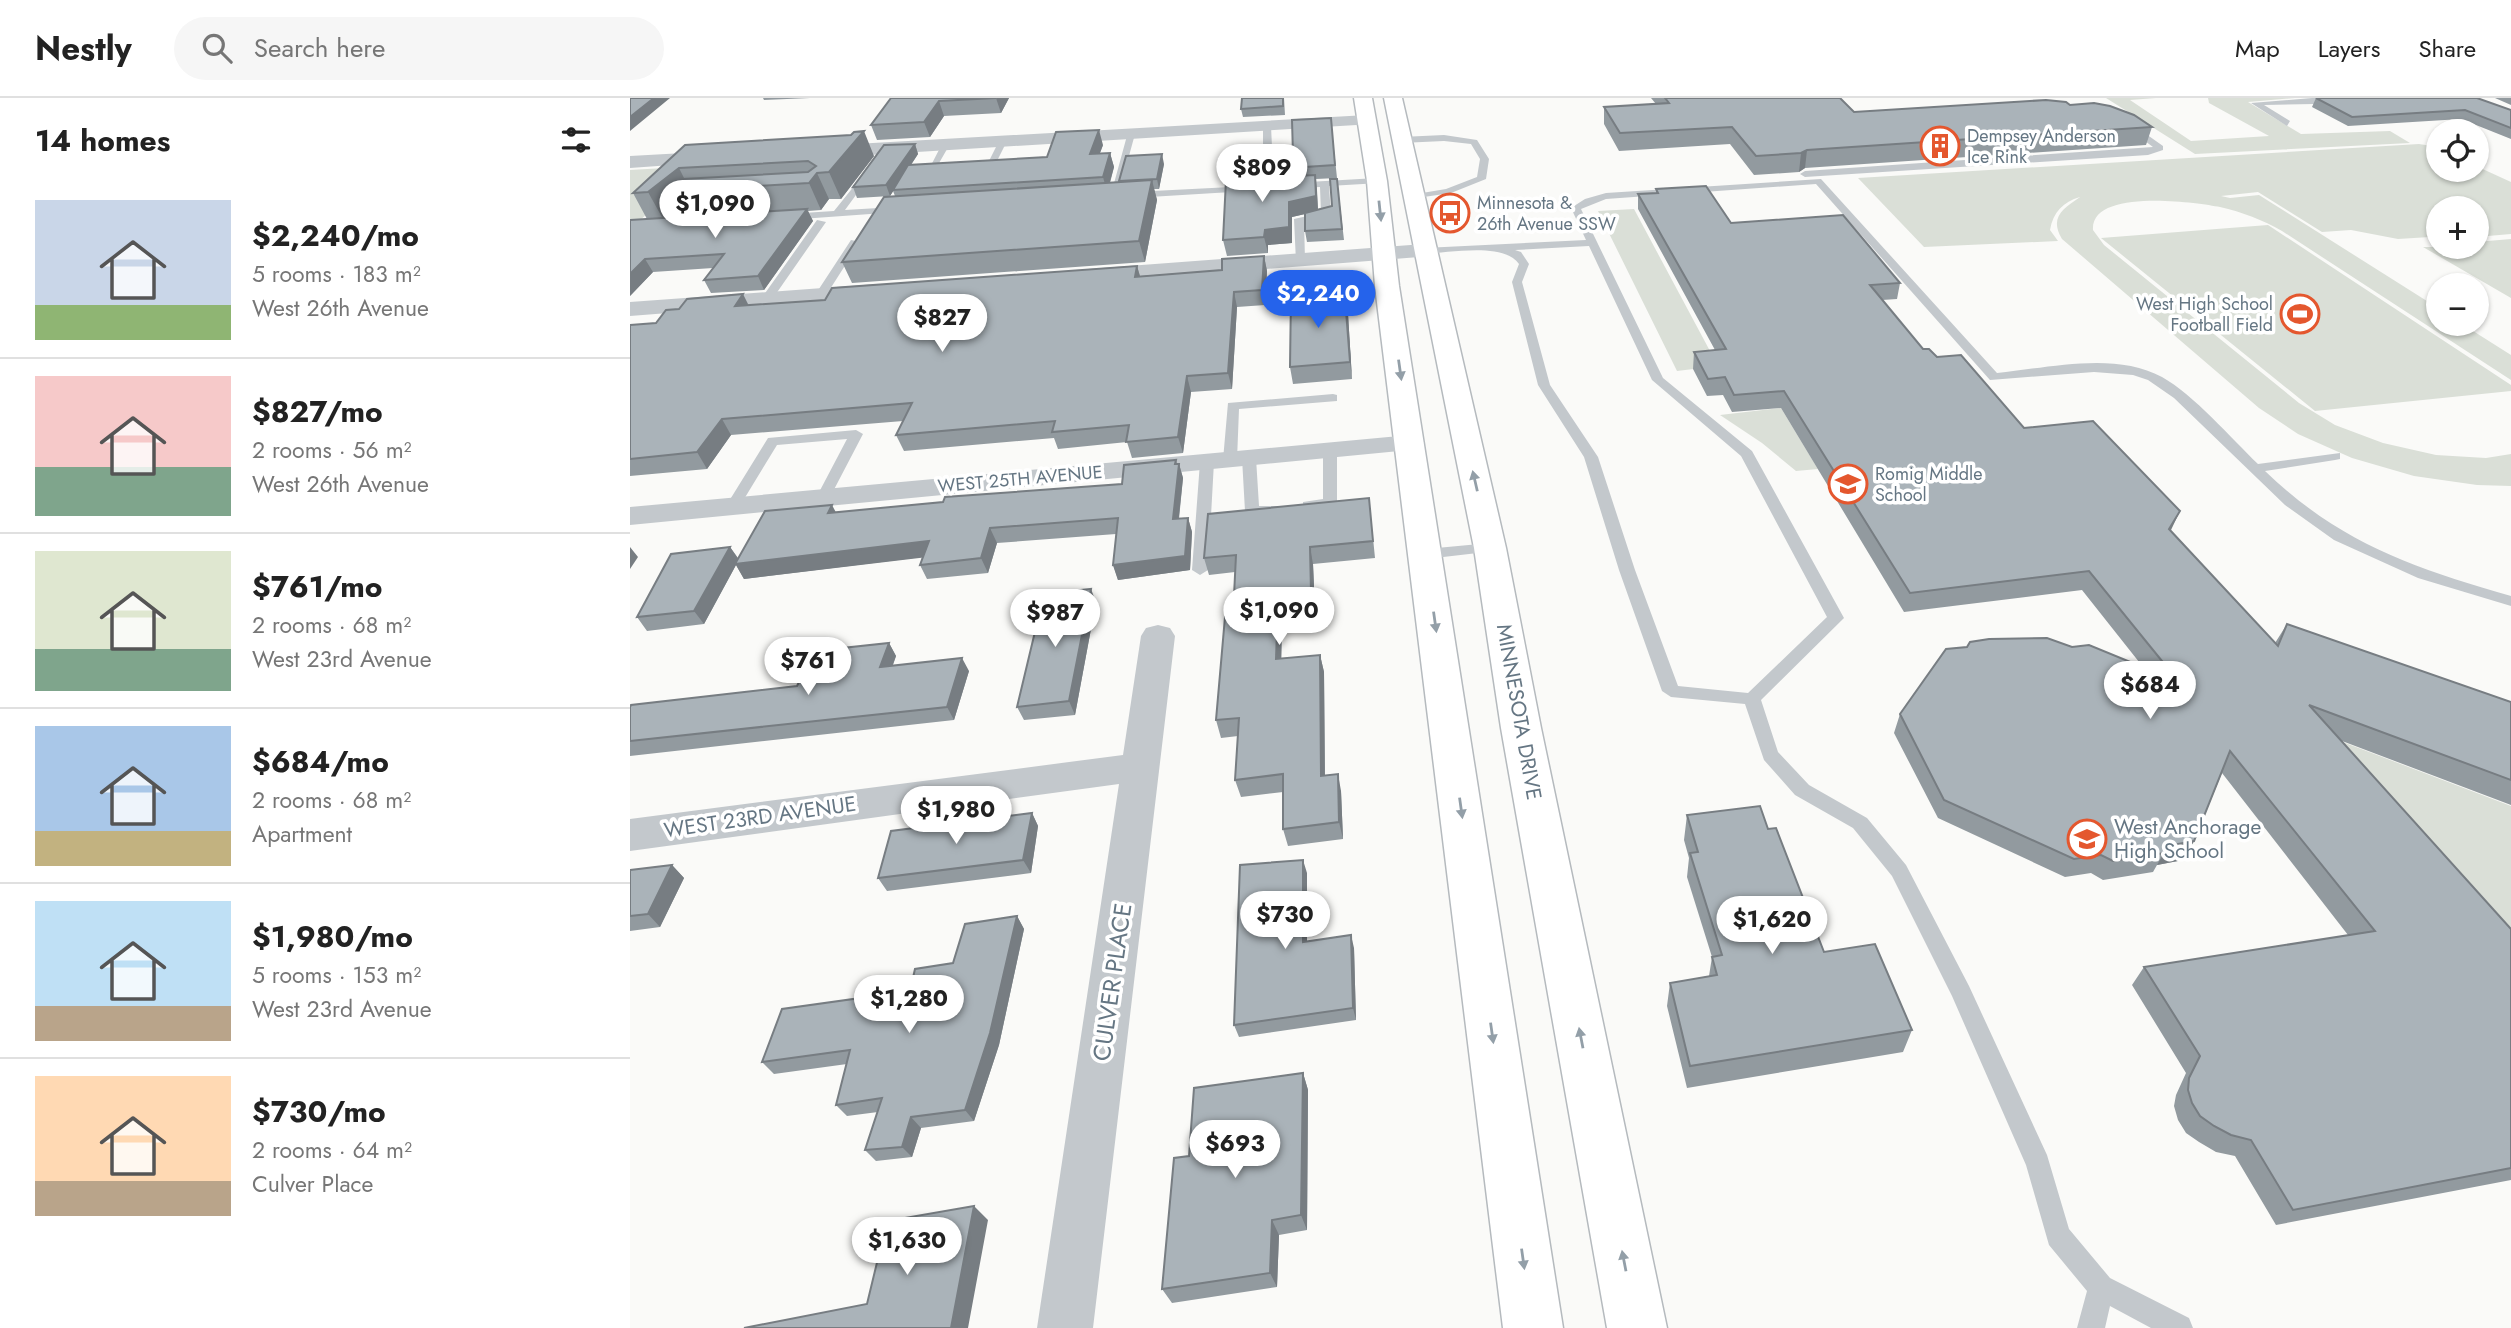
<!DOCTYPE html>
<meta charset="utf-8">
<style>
:root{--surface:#fff;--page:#f6f6f6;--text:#222;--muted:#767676;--line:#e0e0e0;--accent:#2563eb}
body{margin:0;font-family:Jost,sans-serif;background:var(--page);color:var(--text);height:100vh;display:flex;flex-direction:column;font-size:26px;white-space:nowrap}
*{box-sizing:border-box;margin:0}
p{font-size:23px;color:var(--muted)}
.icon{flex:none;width:38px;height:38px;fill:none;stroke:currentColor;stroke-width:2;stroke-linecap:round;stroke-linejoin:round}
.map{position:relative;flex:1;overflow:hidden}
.side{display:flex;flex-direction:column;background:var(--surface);width:630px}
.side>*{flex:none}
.buttons{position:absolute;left:1796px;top:21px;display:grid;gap:14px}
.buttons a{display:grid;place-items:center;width:63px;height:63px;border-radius:50%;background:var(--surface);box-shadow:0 2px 5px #0004;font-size:35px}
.price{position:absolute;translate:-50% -60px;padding:0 16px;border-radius:24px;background:#fff;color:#222;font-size:23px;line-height:46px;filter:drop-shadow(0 2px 4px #0008)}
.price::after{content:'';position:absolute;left:50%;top:42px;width:21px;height:16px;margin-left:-10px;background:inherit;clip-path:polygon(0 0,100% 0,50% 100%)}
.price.current{background:var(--accent);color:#fff}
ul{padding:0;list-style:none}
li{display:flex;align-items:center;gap:21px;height:175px;padding:0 35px}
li+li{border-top:2px solid var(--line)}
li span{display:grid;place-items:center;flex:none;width:196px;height:140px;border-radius:0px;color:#555}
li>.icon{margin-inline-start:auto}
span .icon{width:84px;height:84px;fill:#fffc;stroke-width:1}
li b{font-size:30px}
h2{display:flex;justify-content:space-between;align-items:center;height:84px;padding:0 35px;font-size:30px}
header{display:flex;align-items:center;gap:42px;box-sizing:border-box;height:98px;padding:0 35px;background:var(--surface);border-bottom:2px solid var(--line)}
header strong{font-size:33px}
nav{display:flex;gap:38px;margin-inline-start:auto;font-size:24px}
.search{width:490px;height:63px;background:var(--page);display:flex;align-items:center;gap:18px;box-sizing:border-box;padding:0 24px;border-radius:38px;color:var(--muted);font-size:26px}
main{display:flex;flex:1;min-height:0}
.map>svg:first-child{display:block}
</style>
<header>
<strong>Nestly</strong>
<div class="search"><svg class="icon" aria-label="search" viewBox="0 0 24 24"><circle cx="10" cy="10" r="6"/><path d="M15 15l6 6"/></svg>Search here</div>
<nav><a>Map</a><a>Layers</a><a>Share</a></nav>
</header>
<main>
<section class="side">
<h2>14 homes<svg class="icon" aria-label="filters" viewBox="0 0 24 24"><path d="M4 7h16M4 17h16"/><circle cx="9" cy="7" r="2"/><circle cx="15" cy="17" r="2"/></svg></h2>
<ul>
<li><span style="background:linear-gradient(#c9d6e8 75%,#8fb573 0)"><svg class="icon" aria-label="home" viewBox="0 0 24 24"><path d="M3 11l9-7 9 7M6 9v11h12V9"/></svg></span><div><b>$2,240/mo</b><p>5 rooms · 183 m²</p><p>West 26th Avenue</p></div></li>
<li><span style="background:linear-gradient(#f6c9c9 65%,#7fa58c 0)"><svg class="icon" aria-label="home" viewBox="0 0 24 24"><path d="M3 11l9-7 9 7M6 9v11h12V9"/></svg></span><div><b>$827/mo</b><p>2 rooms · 56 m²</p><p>West 26th Avenue</p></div></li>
<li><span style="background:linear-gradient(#dfe7d0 70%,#7fa58c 0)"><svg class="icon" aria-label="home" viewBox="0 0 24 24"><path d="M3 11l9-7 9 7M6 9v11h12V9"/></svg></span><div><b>$761/mo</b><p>2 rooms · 68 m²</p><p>West 23rd Avenue</p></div></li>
<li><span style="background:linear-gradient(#a9c7e8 75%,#c2b280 0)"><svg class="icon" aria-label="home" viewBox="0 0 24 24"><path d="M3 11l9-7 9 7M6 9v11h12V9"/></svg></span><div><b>$684/mo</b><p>2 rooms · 68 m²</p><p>Apartment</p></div></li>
<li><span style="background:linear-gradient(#bfe0f5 75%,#b9a48a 0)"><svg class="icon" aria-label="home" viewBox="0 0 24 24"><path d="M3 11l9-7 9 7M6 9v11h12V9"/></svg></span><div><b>$1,980/mo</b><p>5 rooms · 153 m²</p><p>West 23rd Avenue</p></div></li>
<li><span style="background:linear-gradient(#ffd9b3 75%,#b9a48a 0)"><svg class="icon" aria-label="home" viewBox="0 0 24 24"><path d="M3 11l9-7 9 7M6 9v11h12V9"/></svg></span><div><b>$730/mo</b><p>2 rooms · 64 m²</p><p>Culver Place</p></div></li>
</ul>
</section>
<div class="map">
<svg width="1881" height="1230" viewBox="0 0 1881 1230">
<rect width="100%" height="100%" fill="#fafaf8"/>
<!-- green -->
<path fill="#dadfd7" d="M1476 0H1526L1500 2 1561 43 1639 38 1579 5 1578 0H1665L1618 4 1671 36 1760 33 1780 45 1565 56Z
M1789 46 1808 49V72H1846V68L1881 84V136L1846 139V110H1808V141L1800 139 1768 141 1721 132 1692 134 1628 94 1591 98 1600 100 1629 97 1808 210V226H1832L1881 257V282L1652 133C1633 122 1612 114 1590 109 1565 104 1460 90 1463 132L1474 147 1669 305 1705 327 1753 345 1806 357 1856 360 1881 356V388L1847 387 1784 378 1722 360 1668 336 1629 310 1432 141C1419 119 1433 111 1450 99 1433 104 1423 114 1420 132L1428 143 1294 149 1228 80Z
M69 68 7 125H0V72Z
M1004 111 1088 268 1047 273 968 113Z
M1638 127 1881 287V293L1685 313 1471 140Z
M1881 141V200L1793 149H1846V144Z
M1151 310 1188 371 1166 373 1132 345 1090 317Z
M1684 633 1881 708V870Z"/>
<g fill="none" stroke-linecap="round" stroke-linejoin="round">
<defs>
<path id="primary" d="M724 0H742L757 83 769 188 933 1230H873L745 188 737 83Z
M754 0H772L876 450 911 630 1037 1230H977L871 630 844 450Z"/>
</defs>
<!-- primary casing -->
<use href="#primary" stroke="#b5babe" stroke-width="3"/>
<!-- service -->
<path fill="#c3c8cc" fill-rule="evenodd" d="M1682 0H1690L1684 6 1634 7 1660 23 1657 28 1621 5Z
M1499 24 1533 48V52L1518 57 1175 79 1170 76 1175 73 1523 49 1496 29Z
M637 25 641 28 643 70 638 73 633 70V28Z
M498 34 505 36 488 98 480 100Z
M814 37 847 42 859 61 856 81 821 95 780 101V97L816 91 847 79 850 61 841 46 814 43 771 45 767 42 771 39Z
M370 41 377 43 361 75 344 76V72L355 71Z
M313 44 320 46 301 79H295Z
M237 72 242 75 215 112 265 109 268 110V114L157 122 152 119 157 116 204 113Z
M747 80 750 81V85L699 88 701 117 674 123 675 162 666 164 664 121 691 115 690 89 664 90 661 89V85Z
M1191 81 1367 275C1418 270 1485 253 1532 279 1564 297 1601 340 1628 366L1710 355V361L1705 362 1635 373C1710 445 1783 470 1881 498V508L1788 480 1704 442 1655 407 1544 300 1518 282 1503 277 1464 274 1360 282 1186 86 976 101 951 111 1033 280 1122 353 1214 520 1131 602 1148 654 1179 687 1237 720 1276 767 1339 888 1417 1057 1439 1131 1480 1180 1559 1220 1563 1230H1521L1480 1208 1475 1230H1447L1457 1193 1419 1147 1396 1067 1322 898 1262 778 1223 730 1165 697 1134 662 1115 606 1041 599 1032 593 989 472 954 359 908 287 882 184 889 166C874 144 819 155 794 156L789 153 794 150 956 142 941 110 955 101 976 95ZM959 148 1022 282 1111 358 1197 519 1118 595 1048 588 1005 472 968 359 920 287 892 184 899 166 891 154 885 152Z
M621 88V92L618 93 503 100 498 97 503 94Z
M187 122 196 124 141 203H133L131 201Z
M221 142 230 144 195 199H187L185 197Z
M703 296 707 297V303L609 311 607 362 600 366 593 362 598 305Z
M226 332 233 336 198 403 193 404 186 400 217 341 147 347 108 411 103 412 96 408 138 340Z
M700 348 707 352V404L700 408 673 410V404L693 401V352Z
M619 356 626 360 629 408H648L650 411 648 414 622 417 615 413 612 360Z
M577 360 584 364 578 472 570 477 562 472 570 364Z
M860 445 867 450 865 453 796 461 788 456 796 451Z"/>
<!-- minor -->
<path fill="#c3c8cc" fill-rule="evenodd" d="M737 17 746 22 743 26 190 60 181 54 190 48Z
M90 53 99 59 97 63 0 70V58Z
M794 146 802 148 805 153 802 158 458 185 450 183 447 178 450 173 458 171Z
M247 186 255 188 259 193 255 198 0 218V204Z
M780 337 790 339 794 345 790 351 0 427V409Z
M528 527 540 530 545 538 463 1230H407L489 686 0 753V721L493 657 511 538 516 530Z"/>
<!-- primary -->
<use href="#primary" fill="#fff" fill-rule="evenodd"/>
</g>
<!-- wall -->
<path fill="#929a9f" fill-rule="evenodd" d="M133 0H180L134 2Z
M261 0H379L371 15 314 18 300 39 247 42 241 27Z
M612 0H654L655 17 613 19 611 11Z
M1021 0H1210L1224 14 1440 7 1522 29 1516 47 1175 70 1169 74 1124 77 1100 46 989 53 974 26V9L1026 6Z
M1686 0 1881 12V41L1831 21 1718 28 1682 9Z
M1865 0H1881V7Z
M702 32 707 80 686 81 688 111 702 108 707 81 714 142 677 144 675 133V116L662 119V145L638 147V155L597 158 593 142 597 82 595 74 663 57Z
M285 46 288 56 281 67 417 59 473 47 470 55H480L484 69 480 85 489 84V83L534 66 529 91H524L527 102 515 164 222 185 212 164 265 98 263 93 260 98 227 100 223 89Z
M55 47 244 58 211 101H199L191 112 178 113 183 123 134 192 81 195 74 182 83 170 23 174 0 198 17 121 3 95ZM48 109 53 118 35 119Z
M1026 91 1101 125 1270 185 1267 201 1252 202 1293 251 1307 259 1394 330 1540 433 1645 545 1657 526 1881 604V707L1712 643 1881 831V1082L1646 1127 1605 1058 1586 1054 1569 1044 1556 1035 1548 1022 1544 1008 1546 997 1556 975 1502 887 1514 869 1718 837 1592 675 1564 743 1553 762 1527 767 1523 774 1473 782 1461 775 1435 779 1308 720 1264 635 1270 616 1442 549 1513 569 1452 492 1274 514 1151 310 1102 314 1093 297 1077 298 1063 271 1064 254 1085 252 1008 111V96L1026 95Z
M634 158 637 173 635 207 607 209 602 291 561 294 553 355 502 360 497 344 428 351 424 340 274 353 266 337 273 323 101 337 77 371 0 378V227L26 225 119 207 195 202 507 168 510 178 592 172Z
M695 201 718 216 722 281 663 286 660 269Z
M547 366H549L553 380 549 421 558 420 562 434 560 472 488 482 483 467 486 436 367 445 358 475 297 481 290 467 292 459 114 481 106 467 74 526 17 533 7 519 100 449 108 460 206 415 492 386Z
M739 400 745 460 683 466 685 511 664 513V522L652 523 651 561 690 557 694 574 695 678 711 693 713 741 658 748 653 731V694L611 699 605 682 608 638 591 640 586 622 603 518 605 474 579 477 574 460Z
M466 504 445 617 394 622 387 609Z
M259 545 266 558 263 567 339 573 324 622 0 658V609L167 588 192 578Z
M402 715 408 728 401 775 257 793 248 780Z
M1057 717 1138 731 1194 854 1282 932 1273 954 1057 990 1037 908 1040 885 1079 878 1082 859 1057 779 1059 760 1054 742Z
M42 767 54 780 30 829 0 833V772Z
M677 775V843L724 850 726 922 609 939 604 927Z
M387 818 394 831 369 947 344 1023 291 1030 282 1059 246 1063 235 1052 248 1014 217 1018 206 1007 217 966 144 976 132 964 280 893 323 865Z
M673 975 678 992 677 1132 649 1137 647 1189 542 1205 532 1191 559 1058Z"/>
<!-- shaded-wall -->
<path fill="#777d82" d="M24 0H40L0 33V19Z
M366 0H379L371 15Z
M309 3 314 18 300 39 294 24Z
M469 32 473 47 464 70 460 56Z
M234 33 244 58 211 101 199 74Z
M285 46 288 56 260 98 256 87Z
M1177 52 1175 70 1169 74 1171 55Z
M480 55 484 69 477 94 473 79Z
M532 56 534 66 529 91 527 81Z
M49 70 60 92 39 93 48 109 33 121 18 94Z
M187 75 199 101 191 112 179 85Z
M685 77 687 92 688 113 662 119V145L638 147V155L634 139 635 132Z
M522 82 527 102 515 164 509 143Z
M177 111 183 123 134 192 128 178Z
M634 158 637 173 635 207 632 192Z
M15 161 23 174 0 198V176Z
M507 168 511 182 505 179Z
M604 194 607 209 602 291 598 275Z
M113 196 121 212 105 208Z
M715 200 718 216 722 281 720 264Z
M557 278 561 294 553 355 548 339Z
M92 321 101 337 77 371 67 354Z
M546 362 548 371 549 366 553 380 547 436 543 421Z
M202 407 210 422 198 415Z
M1550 413 1541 432 1530 449 1539 431Z
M558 420 562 434 560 472 488 482 483 467Z
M360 430 367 445 358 475 351 460Z
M299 443 306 458 114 481 106 467 74 526 64 513 100 449 109 462Z
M0 449 8 459 0 471Z
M680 449 683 466 685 511 681 494Z
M461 491 466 504 445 617 439 603Z
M660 496 664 513V522L660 505Z
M648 506 652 523 651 579 646 561Z
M259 545 266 558 257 582 250 569Z
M690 557 694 574 695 695 691 678Z
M332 560 339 573 324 622 317 609Z
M708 676 711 693 713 741 709 724Z
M402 715 408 728 401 775 393 762Z
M1564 743 1553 762 1527 767 1538 748Z
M673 762 677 775V856L673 844Z
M42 767 54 780 30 829 18 816Z
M387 818 394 831 369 947 344 1023 335 1012Z
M721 837 724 850 726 922 723 910Z
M673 975 678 992 677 1132 671 1117Z
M281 1019 291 1030 282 1059 272 1049Z
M344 1108 358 1122 338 1230H321Z
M642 1122 649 1137 647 1189 640 1175Z"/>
<!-- building -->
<path fill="#aab3b9" stroke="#777d82" stroke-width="2" d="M0 0H24L0 19Z
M261 0H366L309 3 294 24 241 27Z
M612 0H653V8L611 11Z
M1035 0H1210L1224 14 1416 2 1436 4 1440 7 1464 5 1480 8 1504 17 1522 29 1177 52 1171 55 1126 58 1102 29 990 35 974 9 1039 5Z
M1686 0H1847L1881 12V30L1835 12 1722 19Z
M701 20 705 67 595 74 594 61 629 59 637 63 643 58 663 57 662 22Z
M469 32 460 56 480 55 473 79 263 92 278 67 417 59 426 34Z
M234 33 199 74 187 75 179 85 39 93 53 81 178 74 186 68 178 63 49 70 18 94 3 95 55 47 221 37 224 34Z
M285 46 256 87 223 89 254 47Z
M532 56 527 81 489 83 496 58Z
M685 77 686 98 659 104V129L635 132 634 139 593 142 596 82Z
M700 81H707L712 131 675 133V115L702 108Z
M522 82 509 143 212 164 254 99Z
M1076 88 1101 125 1213 117 1270 185 1240 187 1293 251H1299L1307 259 1331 257 1394 330 1463 323 1550 413 1539 431 1648 548 1657 526 1881 604V682L1679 607 1881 831V1070L1663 1112 1621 1042 1601 1037 1584 1028 1570 1018 1562 1005 1558 992 1559 980 1570 958 1514 869 1745 833 1600 653 1564 743 1538 748 1534 755 1483 763 1471 757 1444 761 1314 702 1270 616 1316 551 1337 549 1340 544 1359 541 1417 540 1442 549 1459 547 1549 584 1459 473 1280 495 1154 293 1104 297 1095 279 1078 281 1064 254 1096 251 1008 96 1028 95 1026 91Z
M177 111 128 178 74 182 94 156 15 161 0 176V122Z
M634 158 632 192 604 194 598 275 557 278 548 339 496 344 499 327 422 334 425 323 266 337 282 305 92 321 67 354 0 361V227L26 225 36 212 49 211 57 201 113 196 105 208 195 202 202 190 507 168 505 179 592 172V161Z
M694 194V201L715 200 720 264 660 269 661 196Z
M546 362 545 366H549L543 421 558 420 555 458 483 467 488 420 360 430 351 460 290 467 299 443 105 466 135 413 202 407 198 415 313 404 315 399 492 386 494 367Z
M739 400 743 443 680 449 681 494 660 496V505L648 506 646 561 690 557 691 678 708 676 709 724 653 731V676L605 682 609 620 586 622 595 519 603 518 606 457 574 460 578 416Z
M100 449 64 513 7 519 41 456Z
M461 491 439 603 387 609 414 496Z
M259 545 250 569 332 560 317 609 0 643V609L1 607 167 588 171 580 192 578 203 551Z
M1130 708 1138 731 1146 730 1194 854 1245 846 1282 932 1060 968 1040 885 1087 877 1082 859 1092 857 1060 755 1068 754 1057 717Z
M402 715 393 762 248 780 261 733Z
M673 762V844L721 837 723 910 604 927 610 767Z
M42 767 18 816 0 818V772Z
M387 818 360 935 335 1012 281 1019 272 1049 235 1052 252 1000 206 1007 220 952 132 964 152 911 280 893 285 871 323 865 335 826Z
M673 975 671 1117 642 1122 640 1175 532 1191 544 1060 559 1058 564 990Z
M344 1108 321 1230H114L237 1206 257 1123Z"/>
<!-- one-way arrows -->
<defs><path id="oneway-solid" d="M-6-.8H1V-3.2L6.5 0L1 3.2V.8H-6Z" transform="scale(1.75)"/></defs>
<g fill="#939fa8">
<use href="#oneway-solid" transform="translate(750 113) rotate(84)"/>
<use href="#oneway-solid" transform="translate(770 272) rotate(82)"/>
<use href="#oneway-solid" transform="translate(845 383) rotate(-103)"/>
<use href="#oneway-solid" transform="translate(805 524) rotate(82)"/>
<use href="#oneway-solid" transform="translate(831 710) rotate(82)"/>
<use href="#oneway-solid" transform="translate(862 935) rotate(82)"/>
<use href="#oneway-solid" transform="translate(951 940) rotate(-101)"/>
<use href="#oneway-solid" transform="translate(893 1161) rotate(82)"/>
<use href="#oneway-solid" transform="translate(994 1163) rotate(-101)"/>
</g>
<!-- icons -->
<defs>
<symbol id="building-ring" viewBox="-11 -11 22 22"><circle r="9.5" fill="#fff" stroke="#e4572e" stroke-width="1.5"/><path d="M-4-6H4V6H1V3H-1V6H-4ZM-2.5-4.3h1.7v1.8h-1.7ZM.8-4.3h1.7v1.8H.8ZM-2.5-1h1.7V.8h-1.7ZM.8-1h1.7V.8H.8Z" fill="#e4572e"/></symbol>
<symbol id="bus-ring" viewBox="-11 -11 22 22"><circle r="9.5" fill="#fff" stroke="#e4572e" stroke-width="1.5"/><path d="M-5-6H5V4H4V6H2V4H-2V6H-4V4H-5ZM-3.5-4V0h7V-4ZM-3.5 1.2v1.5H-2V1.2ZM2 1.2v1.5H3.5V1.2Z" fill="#e4572e"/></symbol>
<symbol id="stadium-ring" viewBox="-11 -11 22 22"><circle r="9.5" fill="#fff" stroke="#e4572e" stroke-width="1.5"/><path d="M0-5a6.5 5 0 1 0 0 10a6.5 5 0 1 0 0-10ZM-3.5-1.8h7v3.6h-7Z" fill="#e4572e"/></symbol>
<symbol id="school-ring" viewBox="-11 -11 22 22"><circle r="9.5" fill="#fff" stroke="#e4572e" stroke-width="1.5"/><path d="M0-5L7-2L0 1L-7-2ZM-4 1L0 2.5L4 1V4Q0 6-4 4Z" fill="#e4572e"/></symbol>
</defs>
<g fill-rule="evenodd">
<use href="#building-ring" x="1288" y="26" width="44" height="44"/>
<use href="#bus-ring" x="798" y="93" width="44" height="44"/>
<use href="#stadium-ring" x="1648" y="194" width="44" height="44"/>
<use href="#school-ring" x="1196" y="364" width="44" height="44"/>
<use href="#school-ring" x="1435" y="719" width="44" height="44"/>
</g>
<g text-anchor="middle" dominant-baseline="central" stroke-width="7" stroke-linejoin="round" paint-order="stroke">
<!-- far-poi labels -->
<g font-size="18" fill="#657683" stroke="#fff" text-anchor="start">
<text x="1337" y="38">Dempsey Anderson<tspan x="1337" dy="21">Ice Rink</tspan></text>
<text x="847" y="105">Minnesota &amp;<tspan x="847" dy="21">26th Avenue SSW</tspan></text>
<text x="1643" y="206" text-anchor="end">West High School<tspan x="1643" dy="21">Football Field</tspan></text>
<text x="1245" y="376">Romig Middle<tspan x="1245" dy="21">School</tspan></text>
</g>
<!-- far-street labels -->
<g font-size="18" fill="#657683" stroke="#fff">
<text transform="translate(390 381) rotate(-5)">WEST 25TH AVENUE</text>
</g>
<!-- street labels -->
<g font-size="21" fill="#657683" stroke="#fff">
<text transform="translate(889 614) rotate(80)">MINNESOTA DRIVE</text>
<text transform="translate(130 719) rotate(-8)">WEST 23RD AVENUE</text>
</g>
<!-- poi labels -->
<g font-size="21" fill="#657683" stroke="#fff" text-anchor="start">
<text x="1484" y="729">West Anchorage<tspan x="1484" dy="24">High School</tspan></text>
</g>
<!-- near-street labels -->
<g font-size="24" fill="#657683" stroke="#fff">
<text transform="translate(482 884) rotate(-82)">CULVER PLACE</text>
</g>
</g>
</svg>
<div class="buttons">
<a><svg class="icon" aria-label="locate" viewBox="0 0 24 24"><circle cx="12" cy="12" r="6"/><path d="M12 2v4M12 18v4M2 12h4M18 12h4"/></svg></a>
<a>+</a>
<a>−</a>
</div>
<b class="price" style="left:632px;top:106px">$809</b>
<b class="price" style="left:85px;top:142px">$1,090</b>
<b class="price current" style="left:688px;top:232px">$2,240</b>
<b class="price" style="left:312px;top:256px">$827</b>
<b class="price" style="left:649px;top:549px">$1,090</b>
<b class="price" style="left:425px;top:551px">$987</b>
<b class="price" style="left:178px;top:599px">$761</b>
<b class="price" style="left:1520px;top:623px">$684</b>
<b class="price" style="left:326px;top:748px">$1,980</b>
<b class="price" style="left:655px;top:853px">$730</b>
<b class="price" style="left:1142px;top:858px">$1,620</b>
<b class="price" style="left:279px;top:937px">$1,280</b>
<b class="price" style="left:605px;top:1082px">$693</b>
<b class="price" style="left:277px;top:1179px">$1,630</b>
</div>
</main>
